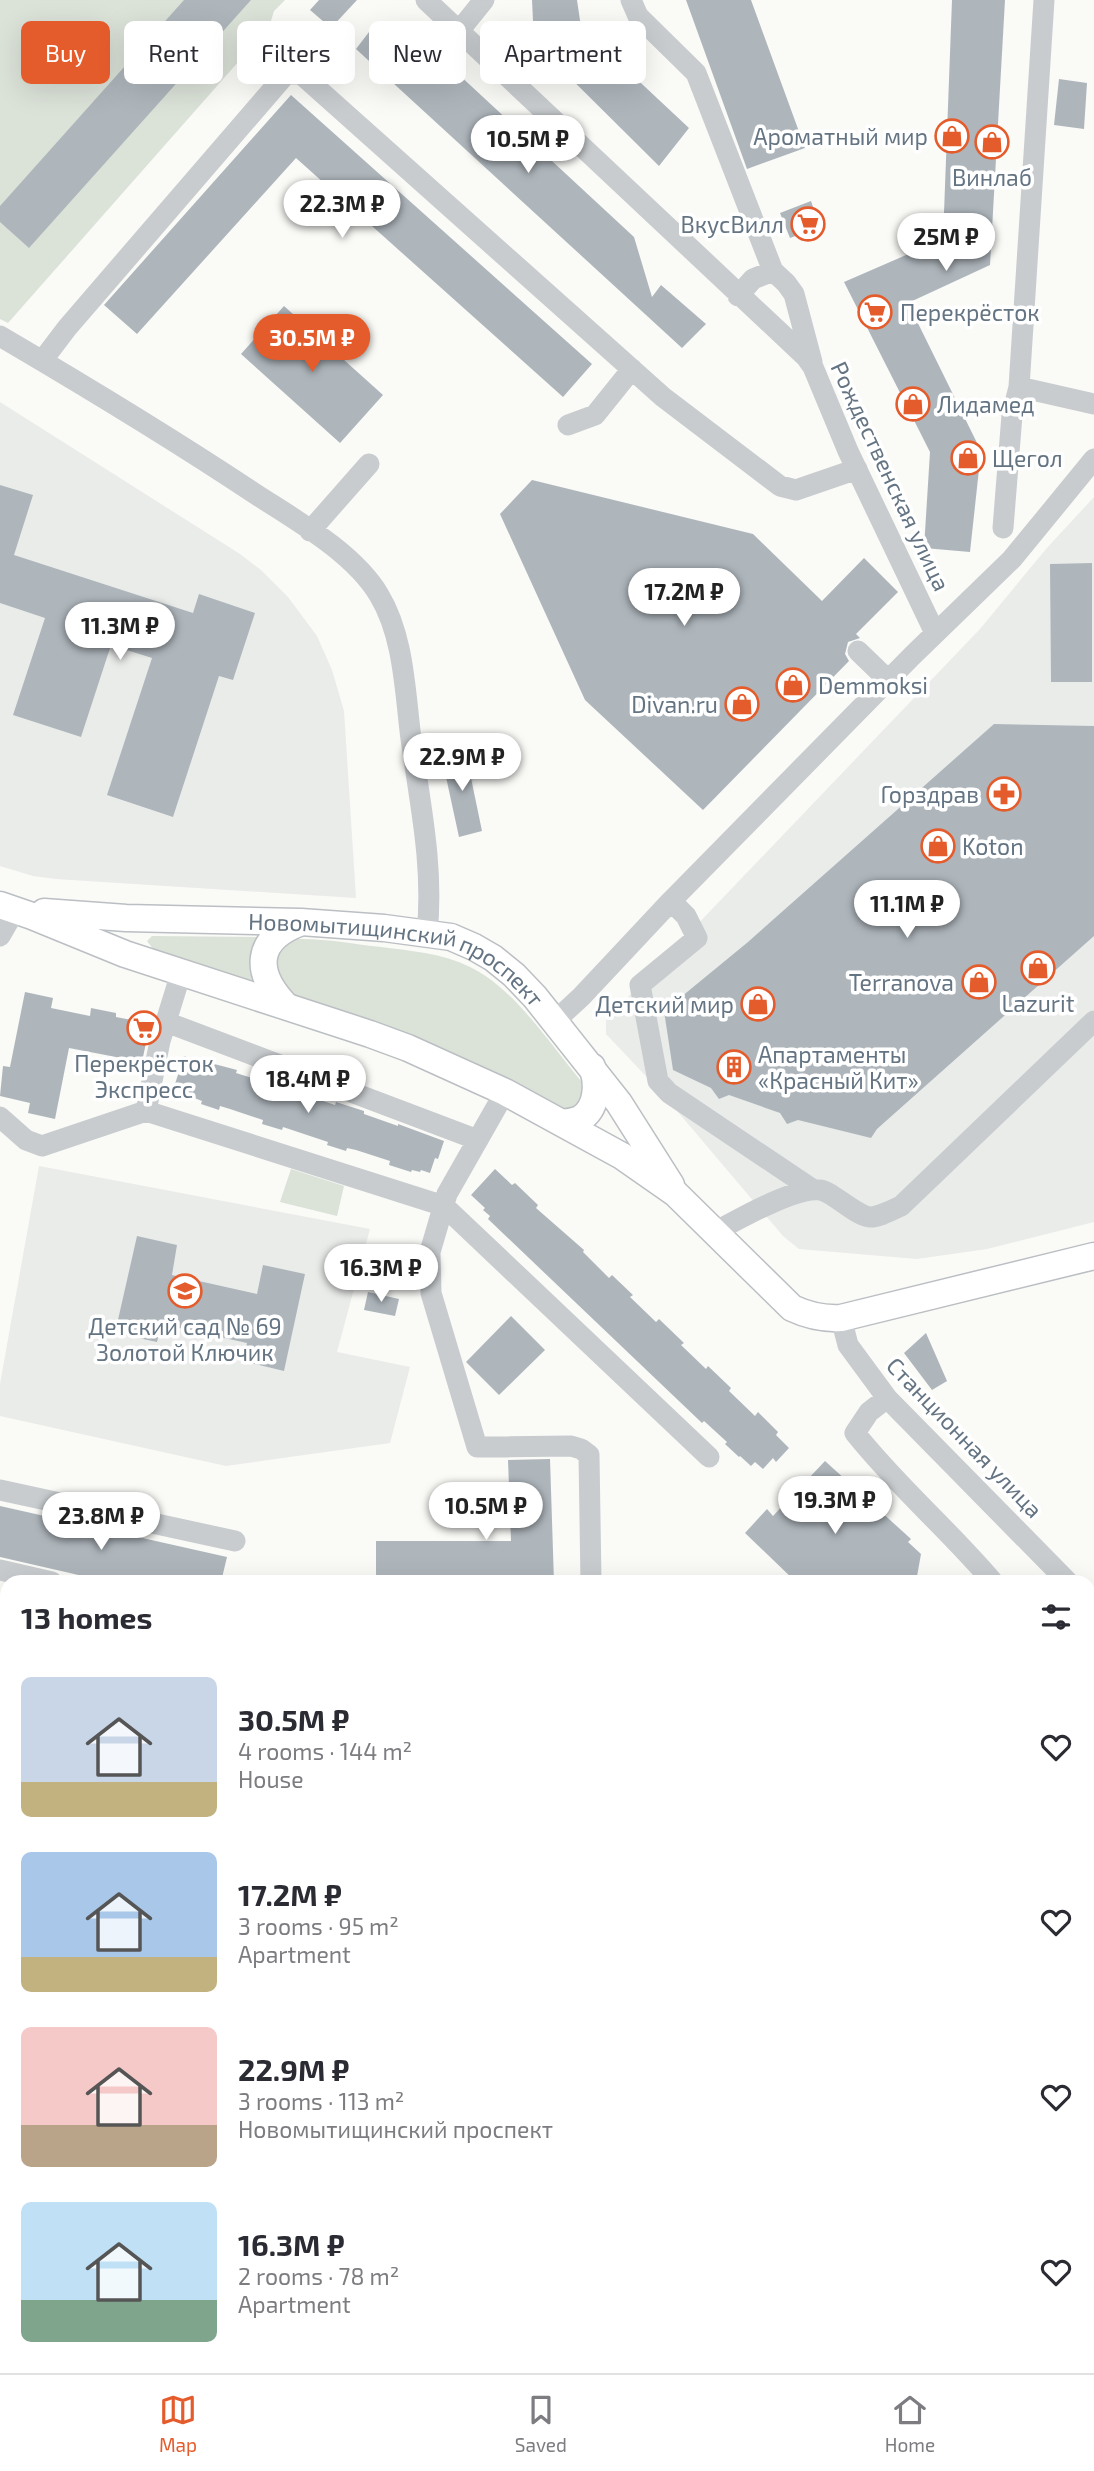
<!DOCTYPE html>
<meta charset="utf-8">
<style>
:root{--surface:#fff;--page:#f7f7f7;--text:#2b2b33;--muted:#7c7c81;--line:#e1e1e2;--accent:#e55c2c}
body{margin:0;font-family:"Exo 2",sans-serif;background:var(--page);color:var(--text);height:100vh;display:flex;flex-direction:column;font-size:26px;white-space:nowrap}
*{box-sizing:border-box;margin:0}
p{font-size:23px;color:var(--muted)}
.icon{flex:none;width:38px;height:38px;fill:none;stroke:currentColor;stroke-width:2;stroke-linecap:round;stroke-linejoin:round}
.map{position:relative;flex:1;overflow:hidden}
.panel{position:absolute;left:0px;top:1575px;width:1096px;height:798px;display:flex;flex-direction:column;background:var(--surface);border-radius:21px 21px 0 0;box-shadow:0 7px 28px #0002}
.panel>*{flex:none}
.top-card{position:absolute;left:21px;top:21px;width:700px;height:63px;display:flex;gap:14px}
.price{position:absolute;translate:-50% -60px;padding:0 16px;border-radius:24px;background:#fff;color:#222;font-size:23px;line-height:46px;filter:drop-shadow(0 2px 4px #0008)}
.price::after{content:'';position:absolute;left:50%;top:42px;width:21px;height:16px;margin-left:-10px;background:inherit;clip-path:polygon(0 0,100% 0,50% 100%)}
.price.active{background:var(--accent);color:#fff}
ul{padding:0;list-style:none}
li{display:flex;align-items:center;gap:21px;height:175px;padding:0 21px}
li span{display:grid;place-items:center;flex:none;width:196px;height:140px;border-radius:10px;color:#555}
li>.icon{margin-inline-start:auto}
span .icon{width:84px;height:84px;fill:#fffc;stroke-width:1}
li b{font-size:30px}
h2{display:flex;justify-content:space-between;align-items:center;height:84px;padding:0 21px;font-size:30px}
.chip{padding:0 24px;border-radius:10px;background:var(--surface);box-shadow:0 7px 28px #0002;font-size:24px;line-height:63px}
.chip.active{background:var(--accent);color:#fff}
.tabs{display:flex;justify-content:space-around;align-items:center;height:98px;border-top:2px solid var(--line);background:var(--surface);font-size:19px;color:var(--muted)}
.tabs a{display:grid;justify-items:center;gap:4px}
.tabs .active{color:var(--accent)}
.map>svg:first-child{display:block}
</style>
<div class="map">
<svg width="1094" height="2373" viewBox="0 0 1094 2373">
<rect width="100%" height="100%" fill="#fafaf7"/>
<!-- built -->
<path fill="#eaecea" d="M0 402 240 554 261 570 288 597 317 636 332 670 344 711 356 898 56 879 33 876 0 866Z
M1094 497V1222L987 1249 917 1259 799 1249 783 1236 661 1092 606 1034V1020L980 629 1046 549Z
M39 1166 370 1229 337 1352 410 1367 390 1443 226 1466 0 1416V1384Z
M0 1595 7 1596V1892L0 1890Z
M1094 1941V2294L1089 2298 1088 1952Z
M0 2203 7 2210V2366H129L122 2373H0Z
M506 2366H688L693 2373H500Z
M794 2366H996L986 2373H787Z"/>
<!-- green -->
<path fill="#dbe2d8" d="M0 0H285L274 11 269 27 8 323 0 319Z
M152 936 259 937C252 952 248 967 253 983L154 950 147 941Z
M296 939C324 938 353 944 381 947 411 951 442 953 470 967 514 988 550 1044 581 1081 585 1092 582 1100 576 1109L565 1111 292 997C271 982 269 950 296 939Z
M291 1169 344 1186 337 1216 280 1202Z"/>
<!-- building -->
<path fill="#aeb6bc" d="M184 0H251L29 248 0 222V206Z
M319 0H357L331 28 310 10Z
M532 0H577L581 27 689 128 659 166 534 42Z
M686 0H751L805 148 747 169Z
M952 0H1005L990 265 908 303 981 451 970 552 924 548 930 452 844 282 943 239Z
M369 32 429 47 634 237 652 297 661 285 706 324 682 348 356 49Z
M1059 79 1087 83 1084 129 1054 125Z
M291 95 592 364 563 397 296 158 137 334 104 305Z
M811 201 820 227 790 238 780 213Z
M284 306 383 395 340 443 241 354Z
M532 480 753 534 822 601 864 558 898 592 856 634 860 638 848 642 845 654 849 661 703 810 585 700 500 514Z
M0 485 33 495 14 555 193 613 199 594 255 613 233 680 219 676 173 817 107 795 152 658 111 645 81 737 13 715 45 618 0 603Z
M1092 563V682H1051L1050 564Z
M994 724 1094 726V936L877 1129 871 1138 798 1120 787 1124 780 1113 729 1095 719 1099 711 1088 673 1070 664 1011 748 942Z
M465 749 482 831 459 837 441 754Z
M25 992 53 998 51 1008 90 1016 91 1008 116 1013V1017L147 1023 144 1037 147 1038 142 1062 69 1048 55 1119 28 1113 30 1103 0 1096 3 1066 10 1067Z
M184 1056 237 1070 236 1073 271 1084 272 1081 299 1090V1093L335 1105 336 1102 364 1111V1114L398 1126V1124L444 1141 438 1159 435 1158 430 1173 421 1170 420 1172 412 1170 411 1172 389 1165 390 1161 356 1150 347 1148 346 1151 327 1145 328 1142 283 1127 282 1130 262 1124 263 1120 230 1109 220 1106 219 1110 201 1104 202 1101 192 1097 194 1094 174 1087Z
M495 1169 512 1185 515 1183 538 1205 536 1208 584 1250 583 1252 609 1278 612 1275 633 1295 630 1297 656 1322 659 1319 684 1343 681 1345 706 1369 708 1366 731 1388 729 1391 755 1416 758 1412 778 1432 776 1435 789 1448 776 1462 773 1458 763 1469 755 1462 751 1466 740 1456 739 1457 725 1444 727 1442 704 1421 702 1423 488 1219 490 1216 483 1210 485 1208 471 1195Z
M137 1236 177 1245 172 1275 257 1294 263 1265 305 1274 284 1371 243 1361 247 1343 161 1324 157 1342 115 1333Z
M368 1292 399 1299 395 1316 364 1310Z
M511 1316 545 1350 499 1395 466 1362Z
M926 1333 947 1381 932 1390 904 1353Z
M550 1459 554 1582 376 1581V1541H511L508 1460Z
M825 1461 911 1539 908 1542 921 1554 916 1582H796L745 1533 767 1509 773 1516Z
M0 1506 227 1557 221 1582H109L0 1557Z"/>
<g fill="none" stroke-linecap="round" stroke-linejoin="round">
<defs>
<g id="major">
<path d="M0 905 32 916 125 954 370 1034 408 1048 505 1092 622 1156 675 1193 792 1308C809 1316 823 1319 841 1318L1094 1256"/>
<path id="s1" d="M44 912 126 918 301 922 384 928 451 937 474 947 493 958 514 975 535 997 619 1103 671 1185"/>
<path d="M285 1005C254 972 255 940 299 923"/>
<path d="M563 1123C568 1122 575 1121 580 1119 597 1109 599 1084 592 1067"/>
</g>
</defs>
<!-- major casing -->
<use href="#major" stroke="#bbbfc3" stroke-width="29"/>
<!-- minor -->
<path stroke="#c8cccf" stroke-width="21" d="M426 0 806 357 813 367 848 451 935 633
M631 0 638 16 696 73 773 271
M459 31 484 0
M738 296 753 279 773 271 786 283 794 294 812 362
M0 336C87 387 173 439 257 495 297 521 354 553 379 595 404 636 405 692 411 739 420 804 434 867 427 933
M42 361 67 328 286 74H301L663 397 780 486 796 490 857 469
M1019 387 1094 404
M568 425 595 415 632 369
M1003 528 1012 415 1019 387 1044 0
M310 531 369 464
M858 651 888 680
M671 901 686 916 697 938 640 985 658 1081 669 1093 812 1189
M0 936 15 910
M555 1021 581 997 671 901 912 656 1012 559 1094 459
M166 1022 478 1140
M505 1092 447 1194 430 1252 431 1293 477 1447 571 1446 581 1449 589 1455 591 1582
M146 1111 444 1206 709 1457
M0 1117 26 1140 42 1146 146 1111 160 1041 181 973
M715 1232C737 1220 796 1186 820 1190 827 1191 833 1196 839 1200 870 1221 867 1222 901 1206L1094 1021
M841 1318 848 1345 887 1398 1068 1582
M887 1398 869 1412 855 1433C897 1486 949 1530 993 1582
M0 1490 235 1541
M0 1570 52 1582
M1088 1628 1092 1672 1088 1690
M1 2001 7 2006
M0 2150 7 2156
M189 2373 196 2366
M322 2373 324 2366
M451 2373 457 2366"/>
<!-- major -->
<use href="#major" stroke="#fff" stroke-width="26"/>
<defs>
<path id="rail" d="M1088 2109 1094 2103
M1088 2138 1094 2133
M1088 2160 1094 2155
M1088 2219 1094 2214
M1088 2239 1094 2234
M811 2373 820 2366
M853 2373 860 2366
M874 2373 882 2366
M908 2373 917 2366
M933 2373 941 2366"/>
</defs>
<!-- rail casing -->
<use href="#rail" stroke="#a8aeb4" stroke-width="8"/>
<!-- rail -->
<use href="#rail" stroke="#fff" stroke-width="5" stroke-dasharray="16" stroke-linecap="butt"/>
</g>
<!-- icons -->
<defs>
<symbol id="shop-ring" viewBox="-11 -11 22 22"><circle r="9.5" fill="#fff" stroke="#e55c2c" stroke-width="1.5"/><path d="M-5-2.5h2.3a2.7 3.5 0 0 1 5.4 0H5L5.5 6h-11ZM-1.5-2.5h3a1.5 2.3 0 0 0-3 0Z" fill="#e55c2c"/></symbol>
<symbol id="supermarket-ring" viewBox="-11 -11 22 22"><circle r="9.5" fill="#fff" stroke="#e55c2c" stroke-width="1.5"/><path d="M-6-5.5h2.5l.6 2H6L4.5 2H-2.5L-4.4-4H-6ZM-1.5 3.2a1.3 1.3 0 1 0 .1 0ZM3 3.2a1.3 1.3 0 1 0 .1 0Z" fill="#e55c2c"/></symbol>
<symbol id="pharmacy-ring" viewBox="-11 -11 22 22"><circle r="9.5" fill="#fff" stroke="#e55c2c" stroke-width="1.5"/><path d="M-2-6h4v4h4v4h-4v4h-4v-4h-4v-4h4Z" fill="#e55c2c"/></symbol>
<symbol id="building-ring" viewBox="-11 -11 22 22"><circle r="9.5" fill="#fff" stroke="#e55c2c" stroke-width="1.5"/><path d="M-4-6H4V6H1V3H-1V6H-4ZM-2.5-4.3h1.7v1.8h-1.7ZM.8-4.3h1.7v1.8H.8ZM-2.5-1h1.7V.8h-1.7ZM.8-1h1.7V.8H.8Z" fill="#e55c2c"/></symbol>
<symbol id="school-ring" viewBox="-11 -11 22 22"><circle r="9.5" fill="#fff" stroke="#e55c2c" stroke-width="1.5"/><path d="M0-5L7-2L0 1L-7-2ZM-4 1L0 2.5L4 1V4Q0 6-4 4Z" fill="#e55c2c"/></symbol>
</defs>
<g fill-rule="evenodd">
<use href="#shop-ring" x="933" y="117" width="38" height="38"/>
<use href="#shop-ring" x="973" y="123" width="38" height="38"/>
<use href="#supermarket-ring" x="789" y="205" width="38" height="38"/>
<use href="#supermarket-ring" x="856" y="293" width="38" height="38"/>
<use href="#shop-ring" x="894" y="385" width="38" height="38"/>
<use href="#shop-ring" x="949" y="439" width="38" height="38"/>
<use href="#shop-ring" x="774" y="666" width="38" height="38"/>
<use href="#shop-ring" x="723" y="685" width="38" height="38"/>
<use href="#pharmacy-ring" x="985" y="775" width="38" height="38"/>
<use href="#shop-ring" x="919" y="827" width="38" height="38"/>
<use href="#shop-ring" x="1019" y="949" width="38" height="38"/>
<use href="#shop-ring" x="960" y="963" width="38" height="38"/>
<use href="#shop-ring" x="739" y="985" width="38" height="38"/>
<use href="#supermarket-ring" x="125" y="1009" width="38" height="38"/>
<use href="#building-ring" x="715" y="1048" width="38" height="38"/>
<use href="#school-ring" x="166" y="1272" width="38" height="38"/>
</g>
<g text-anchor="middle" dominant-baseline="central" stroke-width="7" stroke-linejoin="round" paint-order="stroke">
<!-- poi labels -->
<g font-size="23" fill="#647483" stroke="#fff" text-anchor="end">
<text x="928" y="136">Ароматный мир</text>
<text x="992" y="177" text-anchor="middle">Винлаб</text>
<text x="784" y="224">ВкусВилл</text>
<text x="900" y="312" text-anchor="start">Перекрёсток</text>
<text x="937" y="404" text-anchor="start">Лидамед</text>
<text x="992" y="458" text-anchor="start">Щегол</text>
<text x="818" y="685" text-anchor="start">Demmoksi</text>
<text x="718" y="704">Divan.ru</text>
<text x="979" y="794">Горздрав</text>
<text x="962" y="846" text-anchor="start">Koton</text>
<text x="954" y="982">Terranova</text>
<text x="1038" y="1003" text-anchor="middle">Lazurit</text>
<text x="734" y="1004">Детский мир</text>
<text x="758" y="1054" text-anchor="start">Апартаменты<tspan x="758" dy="26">«Красный Кит»</tspan></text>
<text x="144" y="1063" text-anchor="middle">Перекрёсток<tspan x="144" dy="26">Экспресс</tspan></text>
<text x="185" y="1326" text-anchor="middle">Детский сад № 69<tspan x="185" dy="26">Золотой Ключик</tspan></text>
</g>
<!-- street labels -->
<g font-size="23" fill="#647483" stroke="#fff">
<text transform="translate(891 476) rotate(65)">Рождественская улица</text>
<text stroke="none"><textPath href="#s1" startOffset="362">Новомытищинский проспект</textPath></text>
<text transform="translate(965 1437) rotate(46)">Станционная улица</text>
</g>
</g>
</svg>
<b class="price" style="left:528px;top:175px">10.5M ₽</b>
<b class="price" style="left:342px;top:240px">22.3M ₽</b>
<b class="price" style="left:946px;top:273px">25M ₽</b>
<b class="price active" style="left:312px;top:374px">30.5M ₽</b>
<b class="price" style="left:684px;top:628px">17.2M ₽</b>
<b class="price" style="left:120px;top:662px">11.3M ₽</b>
<b class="price" style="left:462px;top:793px">22.9M ₽</b>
<b class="price" style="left:907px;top:940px">11.1M ₽</b>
<b class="price" style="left:308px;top:1115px">18.4M ₽</b>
<b class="price" style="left:381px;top:1304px">16.3M ₽</b>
<b class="price" style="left:835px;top:1536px">19.3M ₽</b>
<b class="price" style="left:486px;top:1542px">10.5M ₽</b>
<b class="price" style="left:101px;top:1552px">23.8M ₽</b>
<div class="top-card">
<a class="chip active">Buy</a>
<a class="chip">Rent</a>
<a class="chip">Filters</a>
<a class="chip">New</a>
<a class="chip">Apartment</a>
</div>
<section class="panel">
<h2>13 homes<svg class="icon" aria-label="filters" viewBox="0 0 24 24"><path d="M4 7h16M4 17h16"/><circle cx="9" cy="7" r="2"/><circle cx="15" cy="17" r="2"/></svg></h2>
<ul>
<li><span style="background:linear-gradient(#c9d6e8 75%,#c2b280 0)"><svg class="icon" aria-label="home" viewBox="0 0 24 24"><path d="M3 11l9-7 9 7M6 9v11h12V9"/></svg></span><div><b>30.5M ₽</b><p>4 rooms · 144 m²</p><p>House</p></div><svg class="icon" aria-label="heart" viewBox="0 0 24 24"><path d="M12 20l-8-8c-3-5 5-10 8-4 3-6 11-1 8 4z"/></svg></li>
<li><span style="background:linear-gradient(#a9c7e8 75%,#c2b280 0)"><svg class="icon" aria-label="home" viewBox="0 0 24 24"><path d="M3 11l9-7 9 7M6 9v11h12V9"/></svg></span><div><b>17.2M ₽</b><p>3 rooms · 95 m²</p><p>Apartment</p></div><svg class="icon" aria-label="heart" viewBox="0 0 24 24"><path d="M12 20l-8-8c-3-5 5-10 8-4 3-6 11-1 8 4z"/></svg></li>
<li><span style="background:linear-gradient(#f6c9c9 70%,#b9a48a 0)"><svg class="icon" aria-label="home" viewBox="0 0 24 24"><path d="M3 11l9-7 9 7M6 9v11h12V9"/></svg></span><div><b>22.9M ₽</b><p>3 rooms · 113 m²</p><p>Новомытищинский проспект</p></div><svg class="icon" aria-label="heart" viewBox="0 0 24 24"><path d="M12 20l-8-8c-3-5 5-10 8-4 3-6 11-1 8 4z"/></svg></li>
<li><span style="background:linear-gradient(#bfe0f5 70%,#7fa58c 0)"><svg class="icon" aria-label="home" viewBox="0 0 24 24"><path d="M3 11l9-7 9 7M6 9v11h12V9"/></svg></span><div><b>16.3M ₽</b><p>2 rooms · 78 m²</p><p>Apartment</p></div><svg class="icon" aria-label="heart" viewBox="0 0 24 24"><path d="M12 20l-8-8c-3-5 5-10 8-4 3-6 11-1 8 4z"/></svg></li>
</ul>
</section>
</div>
<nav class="tabs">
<a class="active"><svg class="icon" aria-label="map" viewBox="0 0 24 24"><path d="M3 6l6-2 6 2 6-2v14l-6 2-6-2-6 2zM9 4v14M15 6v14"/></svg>Map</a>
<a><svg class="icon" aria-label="saved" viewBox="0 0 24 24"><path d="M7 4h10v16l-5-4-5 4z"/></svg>Saved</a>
<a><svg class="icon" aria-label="home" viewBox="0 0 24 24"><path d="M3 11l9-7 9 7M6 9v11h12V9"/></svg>Home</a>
</nav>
